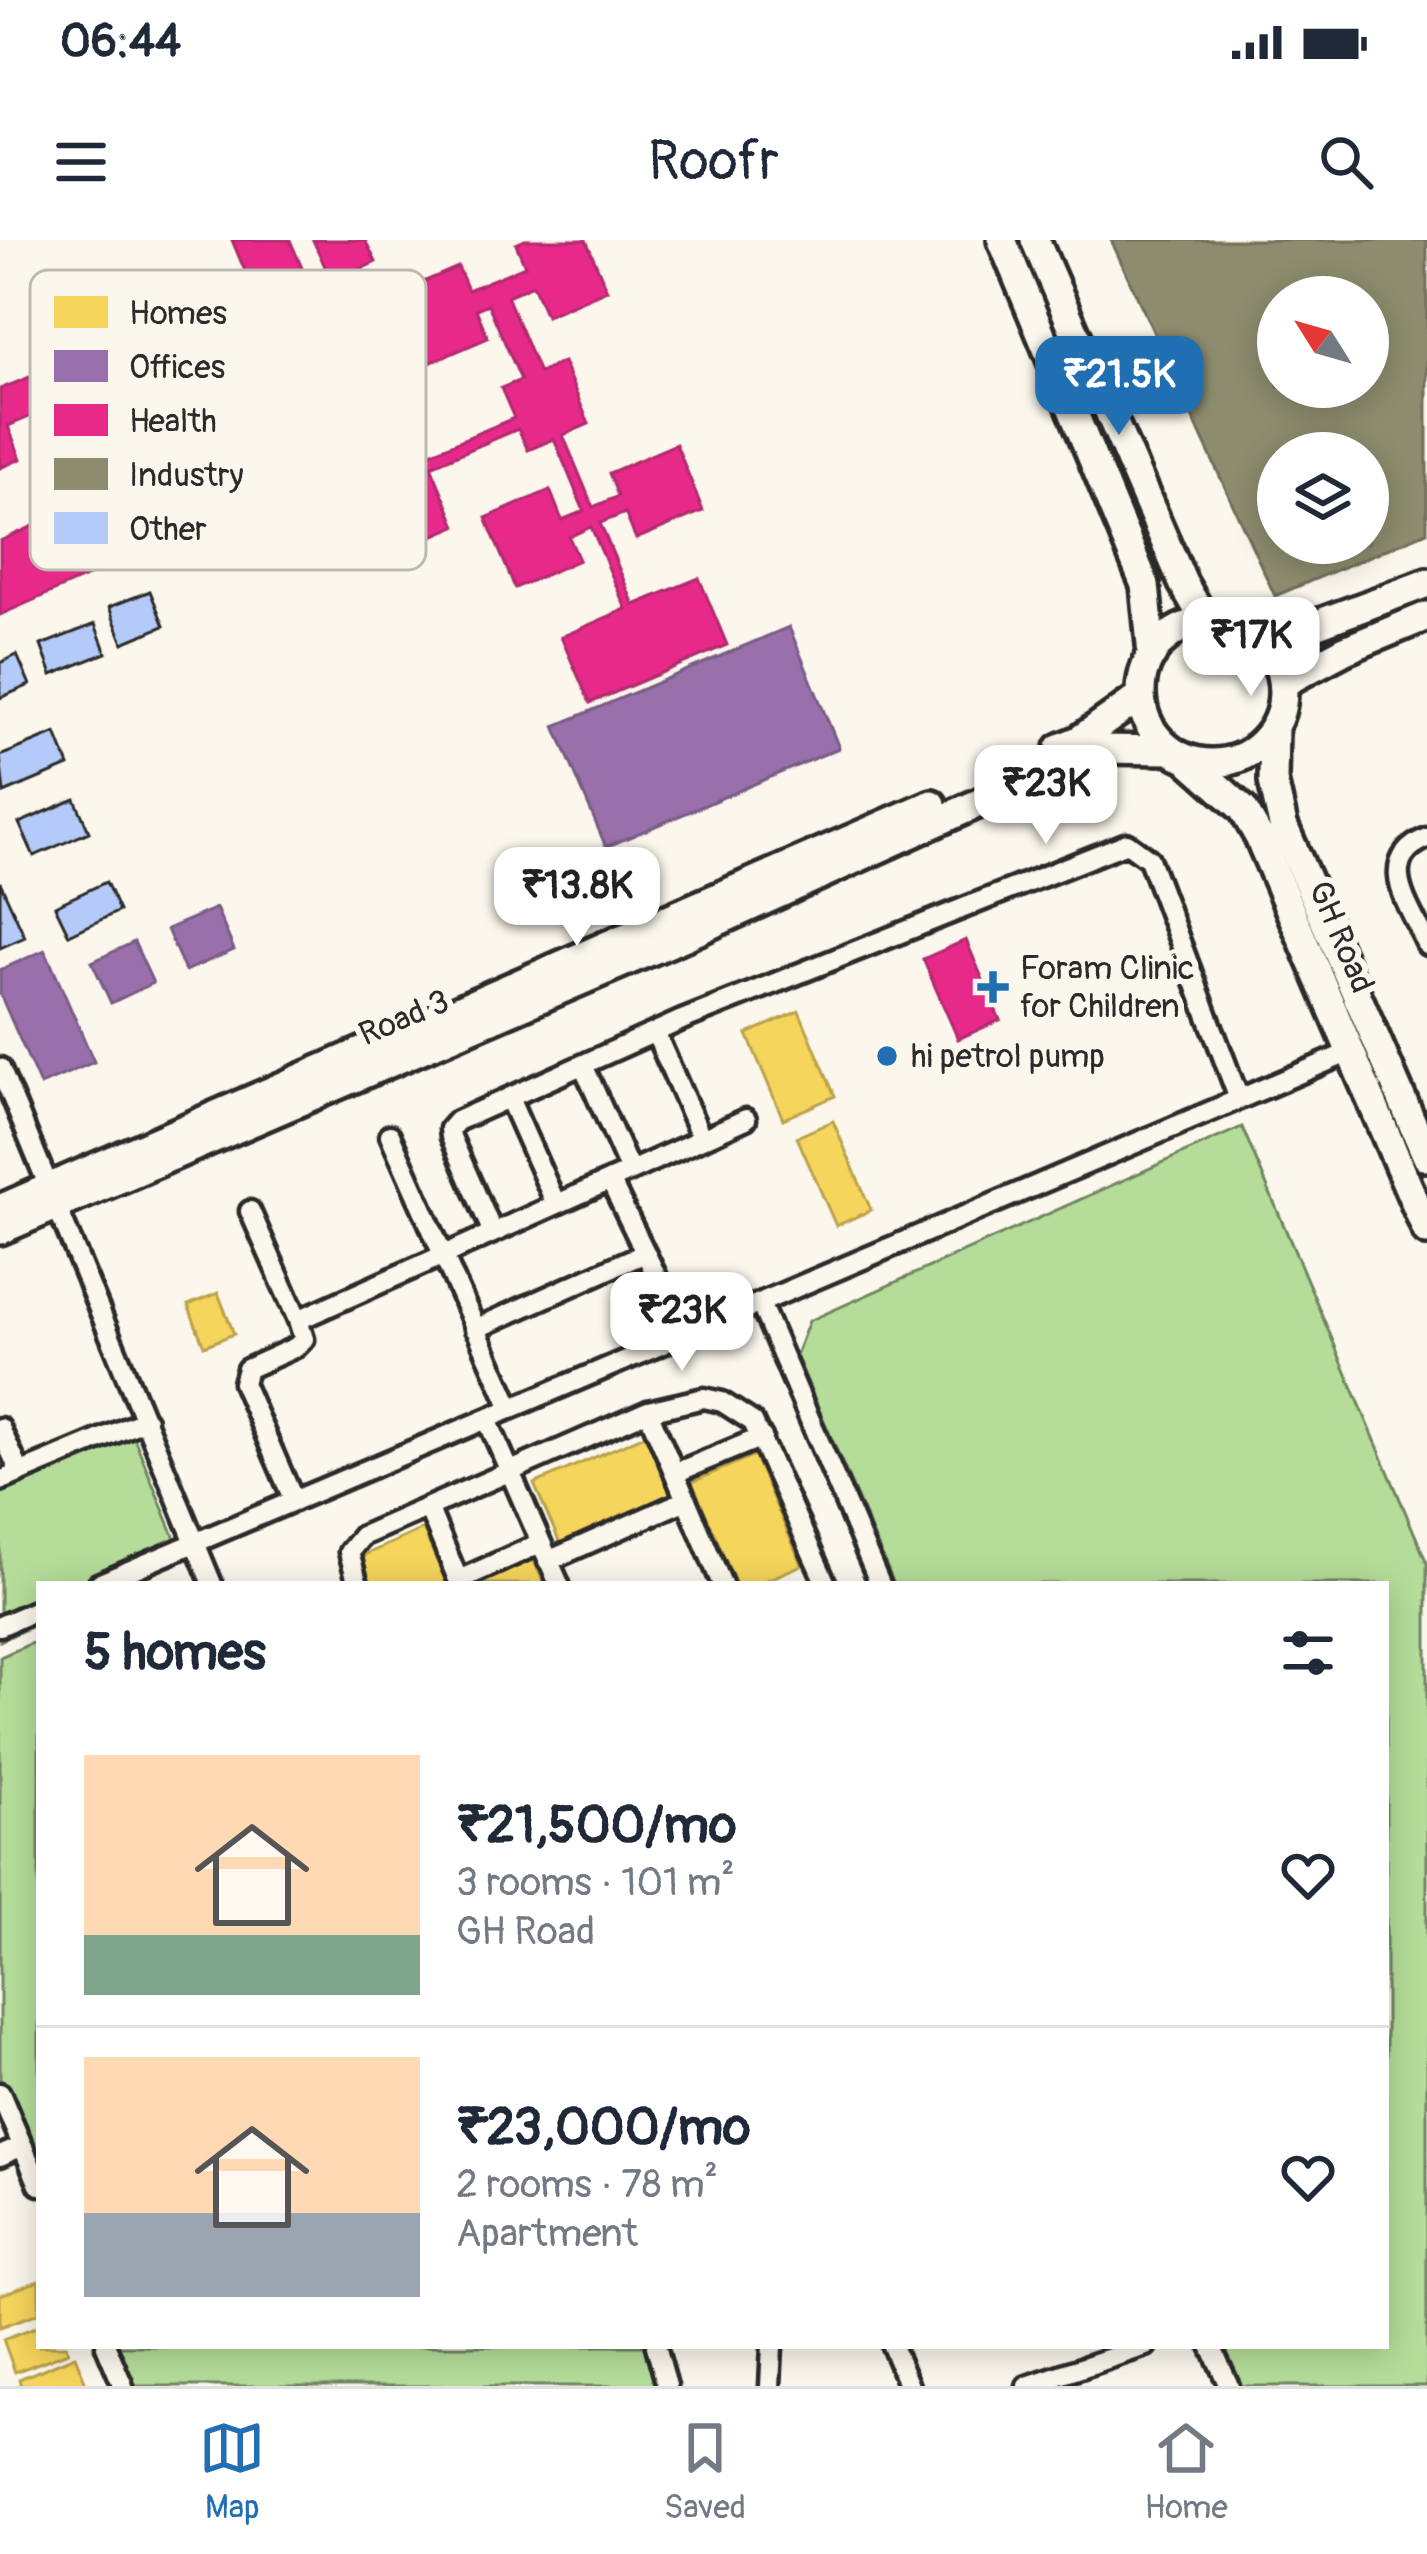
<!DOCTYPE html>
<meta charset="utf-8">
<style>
:root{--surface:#fff;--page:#f2f2f3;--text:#1f2937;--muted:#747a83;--line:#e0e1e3;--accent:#1f6fb2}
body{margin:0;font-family:Pangolin,sans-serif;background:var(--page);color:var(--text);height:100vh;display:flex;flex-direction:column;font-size:45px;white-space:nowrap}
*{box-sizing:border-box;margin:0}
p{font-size:39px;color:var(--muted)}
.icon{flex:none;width:66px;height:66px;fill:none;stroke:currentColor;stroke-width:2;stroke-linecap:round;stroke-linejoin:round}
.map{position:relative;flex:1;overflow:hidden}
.sheet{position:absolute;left:36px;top:1341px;width:1353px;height:768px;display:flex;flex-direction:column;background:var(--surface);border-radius:0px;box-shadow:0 6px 30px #0003}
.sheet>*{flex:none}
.needle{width:78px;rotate:307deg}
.buttons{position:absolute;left:1257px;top:36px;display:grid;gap:24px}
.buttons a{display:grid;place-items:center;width:132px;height:132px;border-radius:50%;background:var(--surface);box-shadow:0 6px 30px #0003;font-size:60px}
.price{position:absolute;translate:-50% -102px;padding:0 27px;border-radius:24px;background:#fff;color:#222;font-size:39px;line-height:78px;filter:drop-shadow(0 3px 6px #0008)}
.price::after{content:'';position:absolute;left:50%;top:72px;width:36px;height:27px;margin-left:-18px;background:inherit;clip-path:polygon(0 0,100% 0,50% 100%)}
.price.active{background:var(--accent);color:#fff}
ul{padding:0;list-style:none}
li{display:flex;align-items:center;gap:36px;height:300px;padding:0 48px}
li+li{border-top:3px solid var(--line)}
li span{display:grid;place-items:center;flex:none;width:336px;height:240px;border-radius:0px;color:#555}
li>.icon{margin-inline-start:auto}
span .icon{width:144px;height:144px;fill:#fffc;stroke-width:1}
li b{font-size:51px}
h2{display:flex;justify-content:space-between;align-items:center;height:144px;padding:0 48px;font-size:51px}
.status{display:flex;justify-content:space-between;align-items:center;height:84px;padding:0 60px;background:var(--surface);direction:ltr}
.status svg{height:33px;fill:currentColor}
header{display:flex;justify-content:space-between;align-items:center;height:156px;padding:0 48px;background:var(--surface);font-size:54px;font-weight:600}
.tab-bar{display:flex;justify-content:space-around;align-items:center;height:168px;border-top:3px solid var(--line);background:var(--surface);font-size:33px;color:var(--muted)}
.tab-bar a{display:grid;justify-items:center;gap:6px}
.tab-bar .active{color:var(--accent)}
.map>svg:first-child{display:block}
</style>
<div class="status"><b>06:44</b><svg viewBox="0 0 49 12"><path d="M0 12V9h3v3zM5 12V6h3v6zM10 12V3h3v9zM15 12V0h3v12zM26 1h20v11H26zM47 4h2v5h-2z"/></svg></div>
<header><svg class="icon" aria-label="menu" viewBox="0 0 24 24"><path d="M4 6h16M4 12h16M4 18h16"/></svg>Roofr<svg class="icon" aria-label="search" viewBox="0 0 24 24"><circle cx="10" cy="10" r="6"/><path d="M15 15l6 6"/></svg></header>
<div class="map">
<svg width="1427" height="2146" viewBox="0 0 1427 2146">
<rect width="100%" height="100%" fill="#fbf7ec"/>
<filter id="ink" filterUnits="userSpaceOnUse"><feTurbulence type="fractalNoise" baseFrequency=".00833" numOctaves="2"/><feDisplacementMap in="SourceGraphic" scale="24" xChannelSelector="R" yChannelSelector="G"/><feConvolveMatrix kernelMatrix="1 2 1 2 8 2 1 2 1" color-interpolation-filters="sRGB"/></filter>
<g filter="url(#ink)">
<!-- green -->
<path fill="#b5dd99" stroke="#708462" stroke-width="3" d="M1242 887 1427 1323V2146H1237L1220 2106H1386V1344H894L796 1115 809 1081Z
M132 1193 183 1318 125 1344H39V1383L0 1401V1252Z
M39 1400V1930L0 1839V1417Z
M114 2106H646L656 2146H131Z"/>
<!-- homes -->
<path fill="#f6d55c" stroke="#b9a24d" stroke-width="3" d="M799 771 835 856 783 879 747 794Z
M833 881 871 970 836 986 797 897Z
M218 1053 234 1094 204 1106 188 1065Z
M645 1195 671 1254 560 1303 534 1244Z
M754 1215 802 1325 758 1344H736L692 1242Z
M423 1289 447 1344H372L360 1317Z
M533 1319 544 1344H476Z
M39 2041V2073L0 2087V2055Z
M39 2086V2106H66L68 2112 15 2132 3 2099Z
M75 2116 87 2146H21L19 2139Z"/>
<!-- offices -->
<path fill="#9970ab" stroke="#785b85" stroke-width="3" d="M789 387 839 508 606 607 555 486Z
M216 668 234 710 185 731 167 689Z
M134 702 153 743 111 763 92 722Z
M45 710 94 822 40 845 0 754V730Z"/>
<!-- health -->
<path fill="#e7298a" stroke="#af2a6e" stroke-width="3" d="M232 0H290L313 54 263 74Z
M313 0H365L376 22 332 42Z
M525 0H586L607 50 546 76 533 45 507 56 539 133 563 122 589 184 563 195 593 267 618 256 609 233 676 204 703 271 636 299 625 273 600 283 634 365 699 338 727 405 590 463 561 397 626 369 591 287 569 297 579 320 515 348 486 278 550 250 562 280 584 271 554 199 528 210 518 189 431 226 456 286 393 313 337 179 400 152 426 215 514 178 501 148 521 140 488 64 476 69 488 98 425 125 395 54 458 27 468 50 525 26 516 4Z
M189 73 206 113 173 127 186 154 94 196 113 240 154 223 158 233 207 228 216 312 132 321 125 256 128 252 100 264 124 320 0 375V301L60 274 56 264 93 248 75 204 63 210 45 170 8 186 21 219 0 228V149L47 130 55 152 62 149 54 130Z
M966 700 1000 780 958 799 923 719Z"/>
<!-- industry -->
<path fill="#8c8c6e" stroke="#6f6f5a" stroke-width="3" fill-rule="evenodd" d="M1111 0H1427V292L1275 356ZM1278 57H1368V147H1278ZM1278 213H1368V303H1278Z"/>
<!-- building -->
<path fill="#b4caf9" stroke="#2b2b2b" stroke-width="3" d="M150 351 164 386 123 403 109 367Z
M95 384 106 413 52 435 41 405Z
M17 415 30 445 0 458V423Z
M56 493 69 526 4 553 0 516Z
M75 559 89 592 34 616 19 583Z
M0 642 25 697 0 708Z
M106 642 119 671 69 695 55 666Z"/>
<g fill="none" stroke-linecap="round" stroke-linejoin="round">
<defs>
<path id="street" d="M1427 598C1373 621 1410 666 1427 705
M655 792 702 899
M583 825 630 931
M0 828 212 1344
M509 858 556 964
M746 879 493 993 451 897 450 889 457 881 682 780 1127 603 1149 619 1239 859
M390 895 511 1168
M610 940 685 1095
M250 971 298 1080
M760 1063 880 1344
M475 1089 643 1014
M648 1171 722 1344
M487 1179 559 1344
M0 1188 20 1232
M675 1233 762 1197
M0 1241 146 1180
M294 1261 243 1143 247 1129 296 1107 304 1099 298 1080 493 993
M428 1267 460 1344
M548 1321 686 1260
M459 1340 541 1303
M98 1344 1350 812
M358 1344 349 1312 362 1296 648 1171 704 1158 722 1162 753 1182 826 1344
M0 1386 39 1369
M0 1853 39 1945
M0 1916 23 1906
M106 2106 123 2146
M656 2106 667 2146
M892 2106 909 2146
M1211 2106 1229 2146
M770 2146 772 2106
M1027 2146 1146 2106"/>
<path id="secondary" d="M1002 0 1145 345 1152 415
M1035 0 1183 343 1205 381
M1141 452a71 71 0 1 1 142 0a71 71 0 1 1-142 0Z
M1264 404 1427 343
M1283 443 1345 410 1427 376
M1274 487 1273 541 1283 585 1427 917
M1060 508 1079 500 1141 456
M1187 519 1243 569 1259 597 1427 991
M0 969 932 564
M0 990 690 694 1098 509 1169 510"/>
</defs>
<!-- street casing -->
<use href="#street" stroke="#2b2b2b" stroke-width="27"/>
<!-- secondary casing -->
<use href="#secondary" stroke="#2b2b2b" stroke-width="36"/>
<!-- street -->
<use href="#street" stroke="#fbf7ec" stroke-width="18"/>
<!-- secondary -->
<use href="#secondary" stroke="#fbf7ec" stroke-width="27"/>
</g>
</g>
<!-- markers -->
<g fill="#1f6fb2" stroke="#fbf7ec" stroke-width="4.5">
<path d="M987 729h12v12h12v12h-12v12h-12v-12h-12v-12h12z"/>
<circle cx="887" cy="816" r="12"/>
</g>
<g text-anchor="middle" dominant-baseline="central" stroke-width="12" stroke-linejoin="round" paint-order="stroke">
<!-- street labels -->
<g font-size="33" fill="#2b2b2b" stroke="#fbf7ec">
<text transform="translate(1341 697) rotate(67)">GH Road</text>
<text transform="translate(404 778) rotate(-23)">Road 3</text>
</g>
<!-- poi labels -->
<g font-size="33" fill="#2b2b2b" stroke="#fbf7ec" text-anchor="start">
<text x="1020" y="728">Foram Clinic<tspan x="1020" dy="38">for Children</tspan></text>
<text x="911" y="816">hi petrol pump</text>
</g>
</g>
<!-- legend -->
<rect x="30" y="30" width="396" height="300" rx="18" fill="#fbf7ec" stroke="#bdbab2" stroke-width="3"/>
<rect x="54" y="56" width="54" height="32" fill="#f6d55c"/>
<rect x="54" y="110" width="54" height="32" fill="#9970ab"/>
<rect x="54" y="164" width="54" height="32" fill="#e7298a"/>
<rect x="54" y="218" width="54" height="32" fill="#8c8c6e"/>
<rect x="54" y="272" width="54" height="32" fill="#b4caf9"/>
<g font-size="33" fill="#2b2b2b">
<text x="129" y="84">Homes</text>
<text x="129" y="138">Offices</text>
<text x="129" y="192">Health</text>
<text x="129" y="246">Industry</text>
<text x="129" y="300">Other</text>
</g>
</svg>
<div class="buttons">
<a><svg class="needle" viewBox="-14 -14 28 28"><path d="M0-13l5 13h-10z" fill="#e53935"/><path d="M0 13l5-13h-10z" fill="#747a83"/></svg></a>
<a><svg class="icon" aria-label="layers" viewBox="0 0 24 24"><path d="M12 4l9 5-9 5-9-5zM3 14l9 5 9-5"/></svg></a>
</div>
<b class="price active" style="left:1119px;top:198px">₹21.5K</b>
<b class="price" style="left:1251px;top:459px">₹17K</b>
<b class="price" style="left:1046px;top:607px">₹23K</b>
<b class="price" style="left:577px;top:709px">₹13.8K</b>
<b class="price" style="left:682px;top:1134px">₹23K</b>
<section class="sheet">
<h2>5 homes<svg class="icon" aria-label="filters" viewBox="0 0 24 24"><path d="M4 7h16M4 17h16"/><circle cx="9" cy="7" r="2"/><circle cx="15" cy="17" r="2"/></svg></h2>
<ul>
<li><span style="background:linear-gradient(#ffd9b3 75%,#7fa58c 0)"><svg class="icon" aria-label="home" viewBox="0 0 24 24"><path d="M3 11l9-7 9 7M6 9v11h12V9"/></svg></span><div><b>₹21,500/mo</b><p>3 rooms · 101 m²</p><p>GH Road</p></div><svg class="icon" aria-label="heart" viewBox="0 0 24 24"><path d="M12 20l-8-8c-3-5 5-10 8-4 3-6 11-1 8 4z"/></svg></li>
<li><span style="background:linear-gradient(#ffd9b3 65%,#9aa5b1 0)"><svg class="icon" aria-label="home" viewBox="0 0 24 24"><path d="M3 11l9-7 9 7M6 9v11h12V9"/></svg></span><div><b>₹23,000/mo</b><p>2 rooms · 78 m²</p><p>Apartment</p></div><svg class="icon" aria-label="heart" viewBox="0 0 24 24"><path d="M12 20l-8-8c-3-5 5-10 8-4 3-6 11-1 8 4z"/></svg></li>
</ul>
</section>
</div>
<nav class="tab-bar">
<a class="active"><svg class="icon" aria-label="map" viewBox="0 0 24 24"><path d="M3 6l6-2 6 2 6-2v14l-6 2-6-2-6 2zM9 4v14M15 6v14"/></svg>Map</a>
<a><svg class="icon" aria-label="saved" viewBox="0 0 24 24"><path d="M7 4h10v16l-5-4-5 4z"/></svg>Saved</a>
<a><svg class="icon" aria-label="home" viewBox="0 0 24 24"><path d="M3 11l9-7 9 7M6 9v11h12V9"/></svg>Home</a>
</nav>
